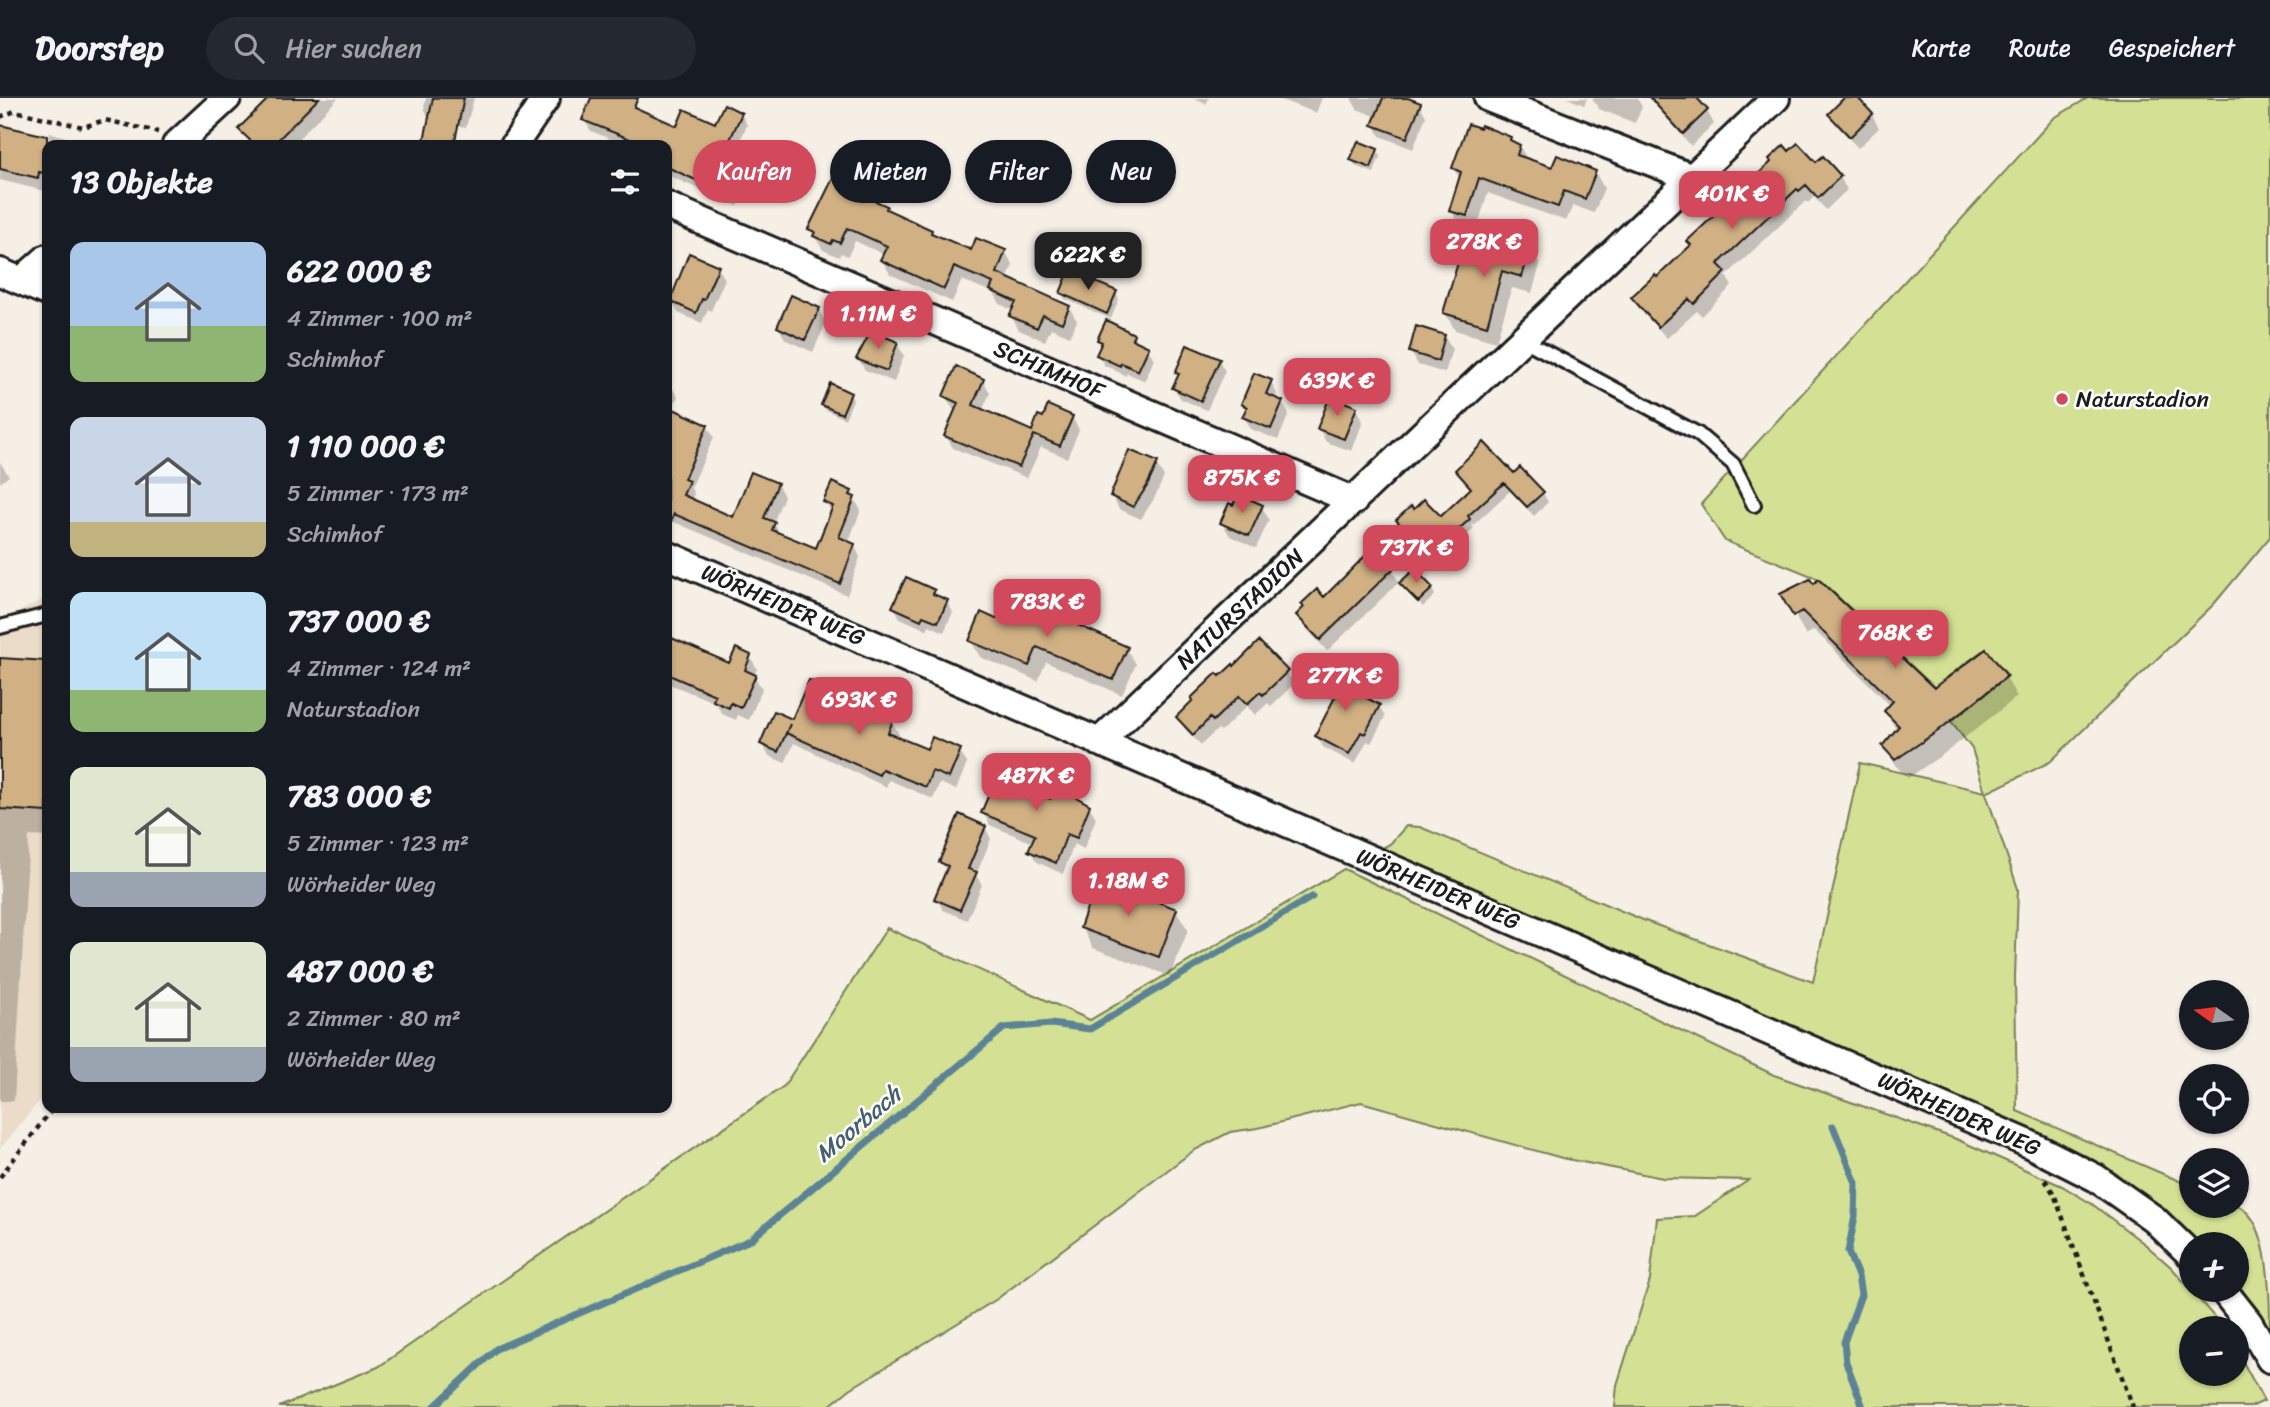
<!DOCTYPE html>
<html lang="de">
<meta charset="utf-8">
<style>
:root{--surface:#171b24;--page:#242831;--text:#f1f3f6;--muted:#9ea1a6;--line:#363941;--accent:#d1495b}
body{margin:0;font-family:Sriracha,sans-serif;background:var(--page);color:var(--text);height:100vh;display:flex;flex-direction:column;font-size:26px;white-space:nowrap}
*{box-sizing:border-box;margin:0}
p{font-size:23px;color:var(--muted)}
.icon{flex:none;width:38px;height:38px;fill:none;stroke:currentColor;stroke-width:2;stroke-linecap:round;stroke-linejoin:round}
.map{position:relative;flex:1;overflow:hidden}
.panel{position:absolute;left:42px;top:42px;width:630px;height:973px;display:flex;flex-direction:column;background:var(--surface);border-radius:14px;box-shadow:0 2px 5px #0004}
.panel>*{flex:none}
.top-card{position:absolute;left:693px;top:42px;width:665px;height:63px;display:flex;gap:14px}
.needle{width:46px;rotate:284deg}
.fabs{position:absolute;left:2179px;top:882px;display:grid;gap:14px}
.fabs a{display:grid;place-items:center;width:70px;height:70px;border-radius:50%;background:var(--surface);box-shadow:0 2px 5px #0004;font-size:35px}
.price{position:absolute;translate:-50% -60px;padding:0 16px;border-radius:14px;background:var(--accent);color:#fff;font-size:23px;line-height:46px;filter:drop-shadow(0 2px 4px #0008)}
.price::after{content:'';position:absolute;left:50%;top:42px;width:21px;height:16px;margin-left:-10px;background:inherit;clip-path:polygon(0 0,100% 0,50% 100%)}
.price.active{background:#222;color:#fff}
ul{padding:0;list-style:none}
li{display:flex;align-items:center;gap:21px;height:175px;padding:0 28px}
li span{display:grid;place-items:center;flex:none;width:196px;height:140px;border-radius:14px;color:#555}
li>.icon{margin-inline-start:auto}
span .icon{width:84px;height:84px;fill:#fffc;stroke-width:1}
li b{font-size:30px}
h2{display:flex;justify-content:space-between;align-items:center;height:84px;padding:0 28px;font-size:30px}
.chip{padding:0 24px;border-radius:32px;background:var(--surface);box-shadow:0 2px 5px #0004;font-size:24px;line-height:63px}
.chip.active{background:var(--accent);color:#fff}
header{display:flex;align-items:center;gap:42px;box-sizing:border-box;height:98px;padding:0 35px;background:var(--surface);border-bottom:2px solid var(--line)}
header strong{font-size:33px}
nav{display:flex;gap:38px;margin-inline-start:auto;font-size:24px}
.search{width:490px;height:63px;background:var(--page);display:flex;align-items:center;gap:18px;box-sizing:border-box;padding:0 24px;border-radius:38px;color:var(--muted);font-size:26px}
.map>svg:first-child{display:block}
</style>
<header>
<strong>Doorstep</strong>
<div class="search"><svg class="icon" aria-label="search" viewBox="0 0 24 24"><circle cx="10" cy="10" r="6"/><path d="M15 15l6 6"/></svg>Hier suchen</div>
<nav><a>Karte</a><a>Route</a><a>Gespeichert</a></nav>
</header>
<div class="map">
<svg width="2270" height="1309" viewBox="0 0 2270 1309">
<rect width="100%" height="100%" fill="#f6efe6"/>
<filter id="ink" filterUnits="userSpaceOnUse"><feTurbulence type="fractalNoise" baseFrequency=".0143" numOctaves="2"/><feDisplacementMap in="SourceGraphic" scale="14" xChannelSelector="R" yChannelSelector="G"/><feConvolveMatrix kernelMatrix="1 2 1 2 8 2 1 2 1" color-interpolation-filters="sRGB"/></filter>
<g filter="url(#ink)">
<!-- built -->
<path fill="#ebdcc9" d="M47 499V994L0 1051V524Z"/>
<!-- green -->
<path fill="#d4e194" stroke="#787e58" stroke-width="2" d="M2088 0H2270V439L2214 506 2050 664 1986 695 2018 791 2015 879 2017 1013 2191 1088V1108C2205 1108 2228 1104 2240 1109 2270 1125 2270 1200 2270 1232L2237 1185 2236 1146H2201L2163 1113 2099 1070 1803 933 1377 753 1390 746 1406 728 1420 729 1648 824 1813 884 1860 665 1985 694 1972 651 1951 623 2008 578 1988 553H1982L1934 589 1819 481 1725 443 1701 406 2054 20Z
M1344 771 1774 977 1956 1041 2062 1088 2092 1106 2146 1147 2172 1170 2216 1221 2222 1230H2191V1276H2236L2237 1253 2264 1303 2251 1309H1615L1617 1287 1650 1182 1657 1120 1695 1118 1749 1082 1663 1080 1562 1060 1361 1004 1258 1030 1230 1034 1193 1053 997 1201 850 1291 828 1309H279L378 1269 784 988 887 830 1090 922Z"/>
<!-- shadow -->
<path fill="#0003" d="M271 0H338L292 47H251L241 32Z
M426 0H474L466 29 459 28 454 47H425L430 22 424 10Z
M593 0H623L635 5 640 14 677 30 716 27 741 16 747 27 735 54 738 59 735 67 742 70 749 81 738 108 667 77V47H625L591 33 584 22Z
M1192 0H1209L1206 6Z
M1276 0H1322L1316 15Z
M1351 0H1401L1419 6 1426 18 1413 51 1380 38 1374 26 1377 19 1357 11Z
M1567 0H1587L1584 7Z
M1592 0H1637L1642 9 1635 25 1599 11Z
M1649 0H1695L1707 13 1714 26 1691 48Z
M1847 0H1856L1872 17 1879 30 1858 50 1838 29 1830 16Z
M0 29 49 41 50 35 98 47H47V87L45 93 0 82Z
M1510 40 1513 45 1519 48 1528 62 1553 71 1595 74 1604 90 1594 115 1573 107 1566 123 1488 95 1476 133 1460 128 1451 112 1461 82 1453 70Z
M1377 52 1380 58 1374 75 1355 68 1352 62Z
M1816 66 1840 79 1847 92 1826 112 1814 99 1808 105 1806 103 1726 178 1732 188 1702 218 1697 213 1667 240 1640 212 1633 199Z
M863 93 869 102 931 133 933 138 972 154 1005 153 1013 167 1007 182 1069 209 1077 223 1070 238 1051 230 1045 243 1019 232 1011 218 1014 213 1000 206 994 195 962 182 952 204 890 176 882 162 885 157 855 143 848 158 841 155 839 159 823 152 810 131Z
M1530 149 1540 167 1532 195 1512 190 1496 244 1455 232 1445 215 1479 168Z
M718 170 725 181 711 213 708 211 702 225 678 215 672 203Z
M1062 195H1116L1119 201 1111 221 1065 201Z
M819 212 826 225 813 254 786 242 778 229Z
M1133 237 1139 247 1148 251 1154 261 1145 283 1127 275 1126 278 1104 267 1098 257 1102 247 1099 241Z
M1444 238 1452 251 1445 275 1418 267 1411 254Z
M897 246 904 257 894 284 865 272 858 261Z
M1219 263 1225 273 1207 312 1181 301 1174 290 1180 279 1177 275Z
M983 282 990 295 982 313 1032 335 1072 319 1079 332 1067 360 1041 349 1027 380 953 350 946 338 956 313 953 311 945 298Z
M667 283 678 298 669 318 667 317Z
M1271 284 1277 296 1275 301 1282 304 1289 316 1278 342 1251 331 1244 319 1247 313 1243 306Z
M850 296 853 302 845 321 826 312 823 306Z
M1356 310 1363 323 1352 353 1326 344 1319 330Z
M681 316 707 328 714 339 691 390 694 396 691 403 734 422 777 386 784 398 773 425 781 437 817 452 832 415 825 403 850 394 861 412 848 445 854 447 860 459 847 497 667 421V349Z
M0 364 9 378 0 385Z
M1156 366 1164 379 1154 401 1141 421 1119 411 1112 398Z
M1457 372 1513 377 1543 395 1548 404 1534 418 1510 393 1472 428 1474 431 1436 466 1404 432 1398 423 1441 421 1472 392Z
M1262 409 1269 422 1256 450 1230 438 1222 425Z
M1392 472 1399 484 1327 553 1305 529 1298 518Z
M1402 485 1432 491 1435 497 1423 509Z
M933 494 937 499 947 504 953 514 944 534 929 527 927 532 900 520 894 509Z
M1783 497 1934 593 1985 553 2006 579 2017 599 1949 652 1908 680 1896 668 1884 648 1897 633 1886 614 1891 608 1814 532 1806 537Z
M997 523 1126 550 1136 566 1122 597 1046 564 1038 583 980 559 971 543Z
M667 540 730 567 750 558 757 571 754 577 762 591 749 622 738 617 736 622 722 616 716 605 667 585Z
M0 562 47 565V739L29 738 14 1003H0Z
M1287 574 1294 586 1271 608 1268 605 1255 617 1247 608 1221 633 1218 631 1201 647 1185 631 1178 619Z
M1353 583 1359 593 1358 597 1379 608 1385 619 1371 645 1367 643 1355 666 1323 649 1317 638 1335 603 1330 600 1324 590Z
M837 597 841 602 892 624 899 636 898 641 928 653H959L967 665 956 692 940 685 933 701 889 682 886 689 794 645 785 665 769 658 762 646 793 623Z
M1026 683 1033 696 1050 703 1089 708 1096 720 1084 751 1074 746 1063 776 1037 764 1030 753 1033 745 990 727 983 715Z
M985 729 991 741 976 777 982 787 967 822 943 812 936 800 947 775 941 763Z
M1176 812 1188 832 1170 878 1093 850 1082 830Z"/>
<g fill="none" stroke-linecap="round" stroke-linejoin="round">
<!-- stream -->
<path stroke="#5b8395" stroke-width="7" d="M1833 1028 1856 1085 1855 1118 1848 1154 1858 1178 1861 1197 1844 1244 1846 1264 1863 1309
M434 1309 496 1251 750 1142 1004 930 1051 926 1090 931 1312 799"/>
</g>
<!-- building -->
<path fill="#d1b084" stroke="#1c1c1c" stroke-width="2" d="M269 0H319L273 47H255L238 31Z
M433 0H464L454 47H423Z
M591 0H638L634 9 677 28 684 11 715 25 724 6 742 15 729 44 733 46 726 61 743 68 731 98 667 69V47H645L582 22Z
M1383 0H1408L1421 5 1407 40 1372 27Z
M1650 0H1697L1708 12 1683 36Z
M1844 0H1858L1873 16 1850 39 1828 16Z
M1468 26 1480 30 1481 27 1511 39 1510 42 1520 47 1517 57 1552 69 1557 57 1596 73 1585 101 1564 93 1558 109 1479 80 1467 118 1449 113 1461 74 1452 70Z
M0 27 47 38V76L39 74 38 80 0 71Z
M1358 43 1378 51 1371 70 1350 62Z
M1798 45 1816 64 1823 58 1841 78 1818 100 1806 87 1799 93 1797 91 1718 166 1726 174 1694 206 1689 201 1658 229 1631 199 1655 177 1657 179 1691 147 1687 143 1771 64 1769 61 1784 47 1789 53Z
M834 78 864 91 862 97 887 108 886 111 932 132 931 135 971 152 976 140 1006 152 997 175 1070 208 1062 225 1043 217 1037 230 1009 218 1016 204 990 192 993 185 954 169 944 191 880 162 887 148 847 130 840 145 833 142 831 146 813 138 815 134 808 131Z
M1486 135 1531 148 1522 179 1502 173 1487 228 1443 215 1459 161 1477 166Z
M689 155 719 168 704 202 702 201 696 215 670 203Z
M1069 173 1117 193 1107 216 1060 195Z
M791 197 820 210 805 242 777 229Z
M1106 222 1134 236 1132 241 1149 249 1138 273 1121 265 1120 268 1096 257 1102 244 1097 242Z
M1416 228 1445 237 1438 263 1409 254Z
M871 233 898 244 887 273 856 261Z
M1187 247 1220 261 1201 303 1172 290 1179 276 1175 275Z
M956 268 984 281 973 307 1032 333 1038 317 1043 319 1048 307 1073 318 1060 348 1034 337 1019 369 944 338 958 305 943 298Z
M1254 275 1272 282 1266 296 1283 303 1271 331 1242 319 1247 309 1241 306Z
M830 285 851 295 842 316 821 307Z
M1330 298 1357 309 1344 341 1317 331Z
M667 308 708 327 684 381 689 383 683 397 733 419 751 374 778 385 764 420 775 424 772 432 816 450 833 408 823 404 832 384 852 393 850 397 855 399 839 439 855 446 840 486 674 416 667 433Z
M1484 344 1514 375 1520 369 1544 394 1527 409 1504 385 1468 418 1470 421 1430 457 1396 422 1411 408 1414 411 1424 401 1441 418 1471 390 1455 372Z
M1129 352 1158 364 1147 388 1133 409 1110 398Z
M1238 396 1263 407 1249 438 1220 425 1229 405 1233 407Z
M1373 450 1393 471 1320 542 1296 517 1304 509 1301 506 1317 491 1324 499Z
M1415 471 1433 490 1418 504 1399 485Z
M906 479 935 492 933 496 948 502 938 524 923 518 921 522 892 509Z
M1810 481 1814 486 1818 481 1934 590 1986 551 2007 578 1938 633 1895 662 1882 648 1899 628 1884 613 1893 603 1802 513 1793 518 1780 496Z
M1003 505 1024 513 1028 505 1128 549 1113 582 1037 549 1029 568 969 543 981 514 996 521Z
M667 538 729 565 736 550 751 557 745 572 756 577 741 610 731 605 729 610 713 603 715 597 667 576Z
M1259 543 1288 573 1263 597 1260 594 1247 606 1239 598 1213 623 1210 620 1193 637 1176 619 1193 602 1191 600 1217 575 1220 578 1233 566 1234 568Z
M0 560 47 563V714L0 711Z
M1332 570 1355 581 1350 591 1380 607 1365 636 1361 634 1349 656 1315 638 1336 597 1322 590Z
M809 582 838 595 837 599 893 622 888 635 927 651 932 639 961 651 949 680 932 673 926 689 882 671 879 677 786 635 790 626 778 654 760 646 774 613 792 621Z
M1000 670 1027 681 1024 689 1050 701 1065 693 1090 707 1077 740 1067 736 1056 765 1028 753 1035 737 981 715Z
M959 716 986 728 968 771 977 774 960 812 934 801 948 768 939 764Z
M1097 781 1177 811 1159 859 1080 830Z"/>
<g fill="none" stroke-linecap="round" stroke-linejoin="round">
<defs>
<path id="lane" d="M1522 241 1698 336 1733 366 1754 407
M0 529 47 517"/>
<path id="street" d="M1488 0 1690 79
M176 47 227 0
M514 47 546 0
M667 108 1354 403
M0 174 47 194
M21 183 47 160
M667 457 2027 1045 2096 1080 2154 1121 2191 1157
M1099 644 1776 0
M2223 1192 2249 1225 2270 1261"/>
</defs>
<!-- lane casing -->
<use href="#lane" stroke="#1c1c1c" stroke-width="18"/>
<!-- street casing -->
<use href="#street" stroke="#1c1c1c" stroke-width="32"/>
<!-- path -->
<path stroke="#1c1c1c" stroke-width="4.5" stroke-dasharray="5 5" stroke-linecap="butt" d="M0 19 15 13 83 29 105 22 158 34
M0 1079 53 1010
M2045 1082 2054 1096 2133 1309"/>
<!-- lane -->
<use href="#lane" stroke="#fff" stroke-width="12"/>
<!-- street -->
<use href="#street" stroke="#fff" stroke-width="26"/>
</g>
</g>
<!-- markers -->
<circle fill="#d1495b" stroke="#fff" stroke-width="2.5" cx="2062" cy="301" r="7"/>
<g text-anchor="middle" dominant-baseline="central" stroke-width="5" stroke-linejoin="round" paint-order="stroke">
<!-- street labels -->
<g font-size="23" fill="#1c1c1c" stroke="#fff">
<text transform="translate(1049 272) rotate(23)">SCHIMHOF</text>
<text transform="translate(783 507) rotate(23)">WÖRHEIDER WEG</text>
<text transform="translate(1240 511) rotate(-43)">NATURSTADION</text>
<text transform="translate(1438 791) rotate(23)">WÖRHEIDER WEG</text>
<text transform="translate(1959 1016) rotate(24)">WÖRHEIDER WEG</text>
</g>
<!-- poi labels -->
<g font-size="23" fill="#1c1c1c" stroke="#fff" text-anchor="start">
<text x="2076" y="301">Naturstadion</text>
</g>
<!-- water labels -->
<g font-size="24" font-style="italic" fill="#46606d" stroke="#fff">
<text transform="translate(858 1026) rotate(-40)">Moorbach</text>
</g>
</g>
</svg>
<div class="fabs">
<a><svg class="needle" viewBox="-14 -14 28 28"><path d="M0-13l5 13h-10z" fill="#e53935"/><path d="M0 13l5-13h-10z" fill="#9ea1a6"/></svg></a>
<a><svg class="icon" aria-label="locate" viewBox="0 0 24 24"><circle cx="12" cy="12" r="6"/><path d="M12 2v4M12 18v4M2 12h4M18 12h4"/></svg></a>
<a><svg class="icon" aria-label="layers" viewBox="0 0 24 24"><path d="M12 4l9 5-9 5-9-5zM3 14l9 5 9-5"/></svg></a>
<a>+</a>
<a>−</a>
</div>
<b class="price" style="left:1732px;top:133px">401K €</b>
<b class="price" style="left:1484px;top:181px">278K €</b>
<b class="price active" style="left:1088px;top:194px">622K €</b>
<b class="price" style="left:878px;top:253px">1.11M €</b>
<b class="price" style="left:1337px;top:320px">639K €</b>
<b class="price" style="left:1242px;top:417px">875K €</b>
<b class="price" style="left:1416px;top:487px">737K €</b>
<b class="price" style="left:1047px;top:541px">783K €</b>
<b class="price" style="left:1895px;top:572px">768K €</b>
<b class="price" style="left:1345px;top:615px">277K €</b>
<b class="price" style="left:859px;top:639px">693K €</b>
<b class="price" style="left:1036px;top:715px">487K €</b>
<b class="price" style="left:1128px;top:820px">1.18M €</b>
<div class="top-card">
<a class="chip active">Kaufen</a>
<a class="chip">Mieten</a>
<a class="chip">Filter</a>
<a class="chip">Neu</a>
</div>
<section class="panel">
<h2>13 Objekte<svg class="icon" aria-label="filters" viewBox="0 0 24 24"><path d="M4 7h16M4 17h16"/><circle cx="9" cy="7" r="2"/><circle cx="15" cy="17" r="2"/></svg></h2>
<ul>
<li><span style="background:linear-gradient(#a9c7e8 60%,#8fb573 0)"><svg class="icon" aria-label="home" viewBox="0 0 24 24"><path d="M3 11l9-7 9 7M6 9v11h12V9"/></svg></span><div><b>622 000 €</b><p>4 Zimmer · 100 m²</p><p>Schimhof</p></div></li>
<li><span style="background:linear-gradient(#c9d6e8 75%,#c2b280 0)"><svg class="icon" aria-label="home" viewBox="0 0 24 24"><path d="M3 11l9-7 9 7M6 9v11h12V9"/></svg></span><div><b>1 110 000 €</b><p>5 Zimmer · 173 m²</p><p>Schimhof</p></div></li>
<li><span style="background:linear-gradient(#bfe0f5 70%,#8fb573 0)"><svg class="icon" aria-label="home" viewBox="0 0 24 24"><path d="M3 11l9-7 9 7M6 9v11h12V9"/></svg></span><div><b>737 000 €</b><p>4 Zimmer · 124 m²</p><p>Naturstadion</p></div></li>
<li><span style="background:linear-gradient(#dfe7d0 75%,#9aa5b1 0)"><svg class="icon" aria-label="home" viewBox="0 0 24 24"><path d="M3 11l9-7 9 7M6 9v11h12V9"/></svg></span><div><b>783 000 €</b><p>5 Zimmer · 123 m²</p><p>Wörheider Weg</p></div></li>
<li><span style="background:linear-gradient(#dfe7d0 75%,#9aa5b1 0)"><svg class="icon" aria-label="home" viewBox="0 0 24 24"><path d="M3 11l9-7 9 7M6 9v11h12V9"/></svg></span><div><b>487 000 €</b><p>2 Zimmer · 80 m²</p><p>Wörheider Weg</p></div></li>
</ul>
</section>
</div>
